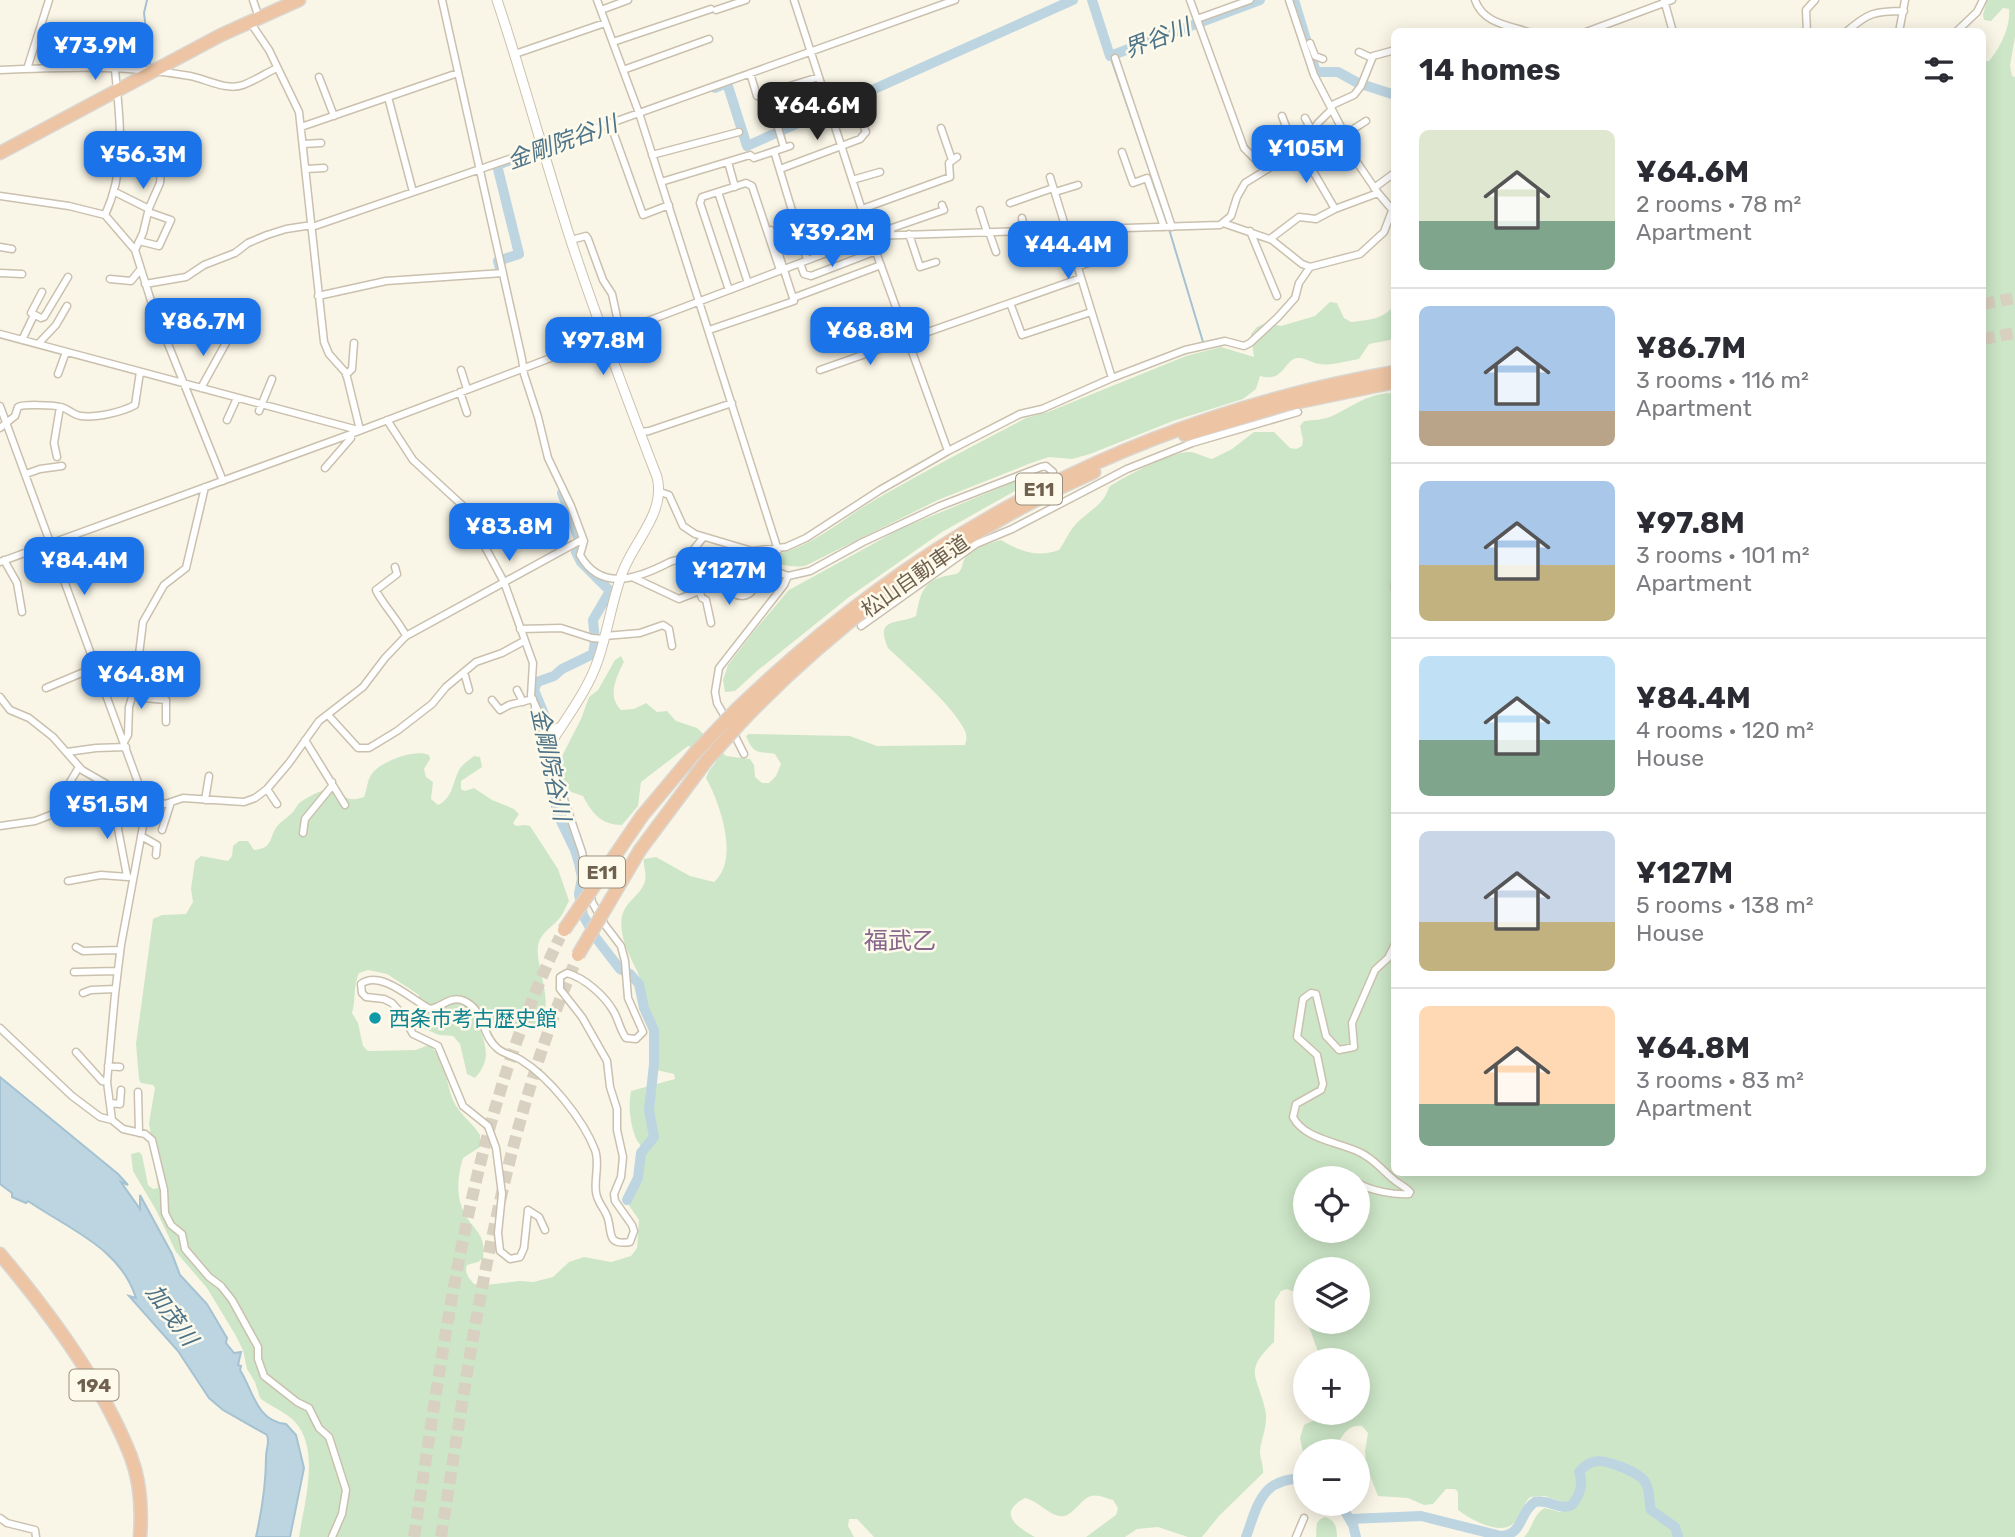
<!DOCTYPE html>
<meta charset="utf-8">
<style>
:root{--surface:#fff;--page:#f7f7f7;--text:#2b2b33;--muted:#7c7c81;--line:#e1e1e2;--accent:#1a73e8}
body{margin:0;font-family:Rubik,"Noto Sans JP",sans-serif;background:var(--page);color:var(--text);height:100vh;display:flex;flex-direction:column;font-size:26px;white-space:nowrap}
*{box-sizing:border-box;margin:0}
p{font-size:23px;color:var(--muted)}
.icon{flex:none;width:38px;height:38px;fill:none;stroke:currentColor;stroke-width:2;stroke-linecap:round;stroke-linejoin:round}
.map{position:relative;flex:1;overflow:hidden}
.drawer{position:absolute;left:1391px;top:28px;width:595px;height:1148px;display:flex;flex-direction:column;background:var(--surface);border-radius:10px;box-shadow:0 4px 18px #0003}
.drawer>*{flex:none}
.controls{position:absolute;left:1293px;top:1166px;display:grid;gap:14px}
.controls a{display:grid;place-items:center;width:77px;height:77px;border-radius:50%;background:var(--surface);box-shadow:0 4px 18px #0003;font-size:35px}
.price{position:absolute;translate:-50% -60px;padding:0 16px;border-radius:14px;background:var(--accent);color:#fff;font-size:23px;line-height:46px;filter:drop-shadow(0 2px 4px #0008)}
.price::after{content:'';position:absolute;left:50%;top:42px;width:21px;height:16px;margin-left:-10px;background:inherit;clip-path:polygon(0 0,100% 0,50% 100%)}
.price.active{background:#222;color:#fff}
ul{padding:0;list-style:none}
li{display:flex;align-items:center;gap:21px;height:175px;padding:0 28px}
li+li{border-top:2px solid var(--line)}
li span{display:grid;place-items:center;flex:none;width:196px;height:140px;border-radius:10px;color:#555}
li>.icon{margin-inline-start:auto}
span .icon{width:84px;height:84px;fill:#fffc;stroke-width:1}
li b{font-size:30px}
h2{display:flex;justify-content:space-between;align-items:center;height:84px;padding:0 28px;font-size:30px}
.map>svg:first-child{display:block}
</style>
<div class="map">
<svg width="2015" height="1537" viewBox="0 0 2015 1537">
<rect width="100%" height="100%" fill="#faf6e7"/>
<!-- green -->
<path fill="#cde6c7" fill-rule="evenodd" d="M1987 0H2015V37L2010 66 2012 76 2015 77V1537H1524C1533 1528 1533 1514 1545 1508L1560 1512 1565 1509 1566 1503 1545 1496 1530 1497C1523 1504 1521 1514 1515 1522 1502 1537 1471 1520 1458 1510V1492L1455 1489H1446L1433 1504 1424 1505 1408 1498 1378 1496 1366 1465 1365 1451 1368 1433 1362 1426C1346 1424 1341 1439 1333 1451H1306L1305 1454 1303 1453 1300 1438 1304 1425 1331 1412H1358V1360H1321L1307 1321H1358V1269H1306L1305 1315 1295 1292 1287 1289 1281 1291 1275 1301 1274 1342C1243 1372 1257 1374 1265 1409 1269 1423 1261 1438 1260 1452 1260 1459 1264 1466 1263 1473L1219 1516 1202 1537H1188L1158 1527 1137 1529 1125 1537H1086L1116 1515 1118 1508 1113 1500C1106 1498 1098 1494 1091 1496 1080 1499 1072 1519 1059 1516 1048 1514 1038 1501 1025 1498 997 1513 1016 1527 1035 1537H874L857 1519H849L848 1526 854 1537H299C304 1504 320 1451 296 1423 285 1411 271 1407 260 1398L255 1382 247 1369 243 1350 236 1336 207 1288 176 1252 156 1210 133 1171 131 1154 139 1152 142 1155 148 1185 153 1189 158 1188 149 1123 155 1088 153 1085 141 1083 139 1079 136 1044 153 919 162 915 186 914 193 902 191 889 195 861 201 856 228 861 232 856 233 846 239 841H248L254 850C275 848 268 836 279 824 283 820 288 817 292 813 296 809 297 804 302 801 310 796 324 787 334 790 348 796 345 803 364 797 367 790 367 781 371 775 379 762 415 748 429 755L430 759 424 769 426 777 433 782 431 799 438 805C452 798 452 786 458 772 461 765 468 761 474 756L480 757 482 767 461 781V789L465 791 474 788 492 800 514 809 519 814 513 823 516 826 524 825 530 826 558 869 569 901C566 906 564 912 561 916 554 927 541 931 538 946 534 969 565 1020 525 1028 510 1031 496 1025 484 1017L477 1021C485 1043 493 1059 475 1078L467 1074 460 1044 453 1036 439 1035 416 1025 414 1017 419 995 387 974 368 970 359 973C353 985 356 1000 352 1013L358 1023 363 1046 368 1051 416 1050 428 1045C445 1055 446 1083 453 1100 459 1114 472 1122 480 1135V1147L463 1158C458 1174 456 1192 462 1208 470 1229 487 1231 483 1258L478 1262 467 1265C464 1273 469 1278 474 1284L485 1285 520 1281 533 1282 553 1277 569 1262 584 1257 611 1262 631 1256 637 1248 639 1220 628 1204 630 1194 642 1181C643 1171 645 1156 641 1146 639 1143 636 1140 635 1136 630 1122 628 1106 631 1091L675 1079 674 1074 652 1069 650 1060C666 1044 651 1022 646 1005 644 998 644 990 642 983 636 966 625 951 622 933 617 901 639 901 645 881 647 873 643 867 644 859L656 857 690 876 714 882C740 860 720 803 706 778L709 771 716 762 706 751 688 746 641 782 638 806 622 825C601 825 592 813 583 796L565 790 559 762 581 719 589 697 598 690 615 660 621 656 624 662C616 677 607 697 621 710L634 709 646 703 657 712 667 711 676 721 697 728 726 756 750 759 754 765 755 777 762 783H769L776 776 781 764 775 754C757 751 754 755 746 736L749 734 850 736 877 746 965 745C967 739 967 734 964 729 952 705 909 668 888 648 874 616 899 625 916 616 920 597 921 583 942 577 947 575 955 575 958 573 963 569 962 562 965 558 972 548 990 543 1001 540 1019 551 1038 558 1059 550 1065 542 1068 533 1075 525 1087 511 1104 506 1109 487 1123 477 1174 450 1191 452 1197 453 1205 457 1212 459L1232 449 1254 432H1274L1290 448 1296 449 1302 446 1303 440 1300 426 1304 421C1313 420 1324 420 1332 416 1356 405 1367 393 1395 393V1172H1983V61H1989C2000 48 2011 26 2009 9L2003 8 1991 21 1984 20 1983 15ZM1306 1178H1358V1230H1306Z
M1330 302 1337 303 1344 318 1351 322C1368 320 1388 319 1395 302V339L1369 344 1359 359C1347 361 1331 366 1319 364 1312 363 1305 357 1297 358 1284 360 1284 383 1260 376L1256 389 1243 399 1173 421 1090 454 1072 459 1049 457 1031 463 938 500 807 565C792 571 772 557 761 568 755 574 753 582 747 588L741 589 735 583 753 557C807 555 834 523 878 498 927 470 976 444 1026 418L1048 412 1186 356 1221 347 1254 357 1251 334 1257 327 1266 323 1281 326 1315 316Z
M1033 474H1037L1038 478 942 532 849 597 757 671 735 691 725 692 723 680 728 665 754 631 789 590 900 529Z
M1325 1517C1335 1520 1337 1527 1337 1537H1316C1317 1527 1314 1521 1325 1517Z"/>
<!-- water -->
<path fill="#bdd5e1" stroke="#a5c2d2" stroke-width="2" d="M0 1077 118 1174 128 1185 121 1182 140 1209V1195L172 1254 180 1275 207 1304 227 1338 226 1343 234 1353 241 1352 238 1365 241 1366 240 1370C253 1390 256 1421 286 1424L296 1435 304 1468 290 1537H256C262 1510 266 1485 266 1457 266 1448 270 1443 267 1435L223 1410 209 1398 178 1351 129 1296 136 1298C120 1248 72 1231 28 1201L26 1203 12 1197V1193L0 1184Z"/>
<g fill="none" stroke-linecap="round" stroke-linejoin="round">
<!-- stream -->
<path stroke="#a5c2d2" stroke-width="2" d="M147 0 144 13 150 64
M1110 56 1152 177
M1169 229 1203 342"/>
<!-- river -->
<path stroke="#bdd5e1" stroke-width="10" d="M1092 0 1110 56 1260 0
M1294 0 1315 69 1318 72H1338L1358 83 1395 95
M715 88 727 83 747 146 1073 0
M500 269 498 261 519 254 497 165 508 161
M562 493 581 545 576 552 581 562 610 591 593 620 595 641 593 654 562 669 554 676 537 682 534 690 546 719 543 731 557 813 575 850 579 863 582 878 579 894 583 915 596 938 620 969 630 974 639 984 644 1008 654 1030V1064L649 1110 654 1137 641 1153 638 1178 627 1200
M1340 1503 1353 1525 1356 1537
M1350 1519 1421 1516 1501 1536C1524 1534 1519 1512 1535 1502 1549 1499 1560 1511 1572 1505 1580 1495 1584 1484 1579 1472 1583 1468 1587 1463 1593 1462 1604 1458 1639 1472 1645 1482 1651 1490 1648 1500 1651 1510L1675 1527 1678 1537
M1246 1537C1258 1504 1262 1476 1306 1479"/>
<!-- highway-tunnel -->
<path stroke="#d8d1c1" stroke-width="12" stroke-dasharray="12 6" stroke-linecap="butt" d="M1983 304 2015 298
M1983 339 2015 333
M414 1537C446 1333 469 1125 560 937
M441 1537C472 1343 497 1147 574 965"/>
<defs>
<path id="street" d="M253 0 259 18
M442 0 522 359 524 374 538 417 548 458 571 506 584 541 580 555
M597 0 639 113 778 550
M794 0 872 241 948 451
M1190 0 1244 148 1265 169
M1289 0 1314 75 1341 127 1350 152 1378 193 1395 213
M1475 0C1483 23 1507 25 1528 32
M1664 0 1673 32
M601 10 628 0
M716 10 746 0
M1197 19 1250 0
M250 22 269 50 299 112 324 342 329 354 346 373 360 430
M1586 32 1672 0
M1807 32 1806 10 1815 0
M1846 32C1868 13 1874 11 1904 11
M1899 32 1905 0
M1956 32 1977 12 1983 0
M613 42 711 9
M1310 43 1315 56 1323 59
M1359 52 1372 58
M515 54 605 23
M1115 58 1172 227
M27 69 49 0
M0 70C63 67 128 65 190 76 206 79 226 91 243 85 254 81 266 73 277 68
M623 70 709 39
M750 73 757 96 819 77
M319 77 334 116
M388 97 413 192
M1330 106 1354 95 1361 86 1373 56 1395 50
M1282 116 1296 152
M1305 118 1312 131
M776 121 784 148
M610 123 643 215 669 205
M301 127 458 73
M941 128 952 160
M1334 136 1344 135 1366 121
M303 144 321 143
M122 147 152 142 163 146 160 183 149 208 143 233 135 250
M1300 149 1335 209
M774 151 807 260
M1122 152 1133 183 1147 178 1164 227
M652 155 739 132
M89 157 119 167
M728 162 735 187
M306 169 324 168
M780 169 860 139 866 132 860 117
M1050 177 1112 378
M852 180 880 172
M661 182 750 155 754 158 790 146
M1374 188 1393 174
M115 192 149 209
M718 192 748 283
M1055 192 1078 185
M0 196 69 206 105 215 135 250 152 304 223 481
M1010 203 1053 188
M862 209 950 177 949 163 957 157
M980 210 987 232
M105 215C127 167 120 121 115 70
M1022 218 1027 247
M1223 223 1272 240 1302 264 1310 267 1360 254 1384 232 1393 208
M312 227 544 147 955 0
M1250 231 1277 296
M989 232 996 252
M890 234 892 228 944 210 942 205
M909 234 920 267 936 262
M1270 239 1299 217 1316 219 1335 209 1378 193
M571 240 586 236 588 239 603 280 612 294 620 331
M139 241 159 246 171 220 148 212
M0 247 12 249
M800 263 804 274 811 276 876 251
M1077 267 1122 251
M0 273 22 274
M110 279 131 281 140 270
M145 284 186 277 204 265 235 253 248 243 267 235 286 229 312 225
M729 290 700 203 702 197 746 183 752 186 780 270
M42 292 31 313 41 318 44 317 68 277
M318 296 386 281 503 273
M793 298 881 265
M1010 303 1022 335 1091 312
M709 330 794 301 771 230
M0 334 358 430
M22 340 34 315
M38 344 56 325 67 306
M461 370 467 389
M820 370 1081 278
M58 374 66 352
M346 375 352 369 354 343
M201 388 227 341
M460 392 467 413
M0 406 143 796V826L121 945 115 994 107 1082 112 1120
M259 411 272 379
M227 420 237 398
M387 420 413 460 463 506 504 582 533 663 531 696 547 730 553 767 582 852 592 902 605 925 621 946 625 961 628 998 643 1032 636 1039 626 1038C620 1030 619 1021 614 1012 605 996 585 978 567 973L560 977V989L582 1017 607 1061 610 1087 617 1109V1130L623 1157 621 1177 614 1194 615 1201 632 1225 634 1231 630 1242C605 1246 613 1231 607 1216 604 1208 597 1202 596 1192 594 1178 600 1163 595 1150 583 1119 549 1077 521 1060 513 1055 503 1054 497 1048 481 1035 485 1010 464 1001 450 995 443 1007 430 1009 413 1001 381 969 361 984L362 993 366 997 384 999 392 1003 401 1013 413 1034 438 1046 463 1106 488 1126 496 1148 502 1194 498 1233 500 1251 510 1259 520 1257 524 1248 528 1210 539 1217 545 1230
M0 428 15 416 18 407C23 404 53 405 61 407 69 409 73 415 81 416 97 418 122 412 135 405L140 372
M639 432 649 431 732 403
M57 457 54 443 60 407
M325 468 351 438V434
M26 474 40 469 62 466
M660 492 669 495 683 526 695 534 752 551 786 547 806 538 880 490 948 451 1020 414 1042 409 1112 378 1185 350 1225 341 1244 346 1250 343 1278 317 1295 298 1299 283 1310 267
M747 551 746 561 729 583 734 594C755 603 755 578 770 569L788 576 810 571 863 542 940 506 1041 467 1046 466 1053 472
M580 555C601 593 639 578 670 562 675 560 681 560 686 557 693 552 698 543 704 537
M4 560 17 583 22 612
M0 562 351 434 871 236 1220 225 1231 216 1237 197 1245 183 1300 149 1318 123 1332 109
M395 567 397 574 376 590C380 601 399 621 406 636
M632 577 679 599 699 591 702 598 706 600 711 623
M1395 584V589
M861 626 976 544 1012 529 1127 469 1192 443 1298 412
M520 629 561 628 592 638 604 639
M605 636 640 633 663 625 669 629 672 646
M464 672 469 690
M46 688 96 667
M134 690 144 698 166 700V722
M517 690 523 702
M0 697 10 710 29 718 53 737 82 770 108 785 165 804 183 798 244 802 255 798 267 789 289 763 319 721 363 687 385 658 406 636 583 539
M492 700 500 710 509 705 533 699
M535 706 536 728
M328 715 358 748H369L397 731 432 704 446 687 476 662 502 653 524 641
M728 722 717 703 715 692 719 668 784 585 788 576
M733 732 744 754
M305 740 345 805
M124 742 128 735 129 707 135 687 143 622 164 585 186 568 205 487
M67 752 96 748 126 747
M267 789 277 804
M205 800 209 776
M117 803 118 829 127 876
M76 806 70 782 79 767
M0 826 35 821 77 805 97 806 123 802 130 792
M162 830 171 802
M303 833 305 819 332 786V782
M141 836 157 845 156 855
M68 881 101 875 128 877
M76 947 83 951 120 950
M74 972 117 971
M83 993 91 990 115 989
M0 1028 72 1096 100 1117 112 1120 123 1129 145 1134 152 1140 164 1190 165 1213 171 1225 182 1234 185 1249 209 1277 221 1286 232 1300 258 1347V1359L264 1376 297 1402 309 1408 319 1428 329 1437 346 1490 342 1514 332 1537
M76 1052 102 1081 107 1082
M108 1066 120 1067
M138 1092 139 1133
M110 1103 120 1104 121 1090
M1325 1172 1348 1178
M1358 1183C1371 1191 1394 1195 1409 1194L1410 1192C1405 1186 1398 1184 1393 1179 1381 1169 1373 1158 1359 1152 1338 1142 1304 1139 1293 1117L1296 1104 1321 1090 1323 1084 1317 1055 1297 1037 1303 999 1311 993 1316 994 1326 1036 1339 1050 1354 1047 1352 1023 1375 970 1388 958 1395 944
M0 1518 7 1523 35 1530 36 1537
M1296 1537 1304 1518"/>
<path id="secondary" d="M497 0C524 80 545 161 571 241 597 320 627 399 657 477 666 512 635 540 623 571 612 599 608 631 598 660 588 690 567 717 550 744
M545 726 554 730 561 727"/>
<path id="highway" d="M0 153 221 35 299 0
M1185 435 1284 405 1395 382
M737 709C923 529 1140 417 1395 372
M743 720C843 616 962 531 1094 472
M642 816 694 754
M640 850 707 760
M0 1254C48 1311 104 1387 131 1457 141 1483 142 1510 140 1537"/>
</defs>
<!-- street casing -->
<use href="#street" stroke="#cac0ae" stroke-width="9"/>
<!-- secondary casing -->
<use href="#secondary" stroke="#cdc1ac" stroke-width="11"/>
<!-- highway casing -->
<use href="#highway" stroke="#dad6d1" stroke-width="15"/>
<!-- street -->
<use href="#street" stroke="#fff" stroke-width="6"/>
<!-- secondary -->
<use href="#secondary" stroke="#fff" stroke-width="9"/>
<!-- highway -->
<use href="#highway" stroke="#edc5a4" stroke-width="12"/>
<defs>
<path id="highway-bridge" d="M694 754 737 709
M707 760 743 720
M564 930 642 816
M578 955 640 850"/>
</defs>
<!-- highway-bridge casing -->
<use href="#highway-bridge" stroke="#dad6d1" stroke-width="15" stroke-linecap="butt"/>
<!-- highway-bridge -->
<use href="#highway-bridge" stroke="#edc5a4" stroke-width="12"/>
</g>
<!-- markers -->
<circle fill="#0f9aa8" stroke="#fdfaec" stroke-width="2.5" cx="375" cy="1018" r="7"/>
<g text-anchor="middle" dominant-baseline="central" stroke-width="5" stroke-linejoin="round" paint-order="stroke">
<!-- shield labels -->
<g fill="#fdfaec" stroke="#9a8f7d" stroke-width="2">
<rect x="1016" y="473.5" width="46" height="31" rx="5"/>
<rect x="579" y="856.5" width="46" height="31" rx="5"/>
<rect x="69.5" y="1369.5" width="49" height="31" rx="5"/>
</g>
<g font-size="19" font-weight="bold" fill="#70614e">
<text x="1039" y="489">E11</text>
<text x="602" y="872">E11</text>
<text x="94" y="1385">194</text>
</g>
<!-- street labels -->
<g font-size="21" fill="#70614e" stroke="#fdfaec">
<text transform="translate(915 576) rotate(-35)">松山自動車道</text>
</g>
<!-- culture labels -->
<g font-size="21" fill="#0d838f" stroke="#fdfaec" text-anchor="start">
<text x="389" y="1018">西条市考古歴史館</text>
</g>
<!-- water labels -->
<g font-size="23" font-style="italic" fill="#4d7388" stroke="#fdfaec">
<text transform="translate(1157 38) rotate(-21)">界谷川</text>
<text transform="translate(562 142) rotate(-20)">金剛院谷川</text>
<text transform="translate(551 764) rotate(78)">金剛院谷川</text>
<text transform="translate(172 1315) rotate(54)">加茂川</text>
</g>
<!-- quarter labels -->
<g font-size="24" fill="#87668c" stroke="#fdfaec">
<text x="900" y="941">福武乙</text>
</g>
</g>
</svg>
<div class="controls">
<a><svg class="icon" aria-label="locate" viewBox="0 0 24 24"><circle cx="12" cy="12" r="6"/><path d="M12 2v4M12 18v4M2 12h4M18 12h4"/></svg></a>
<a><svg class="icon" aria-label="layers" viewBox="0 0 24 24"><path d="M12 4l9 5-9 5-9-5zM3 14l9 5 9-5"/></svg></a>
<a>+</a>
<a>−</a>
</div>
<b class="price" style="left:95px;top:82px">¥73.9M</b>
<b class="price active" style="left:817px;top:142px">¥64.6M</b>
<b class="price" style="left:1306px;top:185px">¥105M</b>
<b class="price" style="left:143px;top:191px">¥56.3M</b>
<b class="price" style="left:832px;top:269px">¥39.2M</b>
<b class="price" style="left:1068px;top:281px">¥44.4M</b>
<b class="price" style="left:203px;top:358px">¥86.7M</b>
<b class="price" style="left:870px;top:367px">¥68.8M</b>
<b class="price" style="left:603px;top:377px">¥97.8M</b>
<b class="price" style="left:509px;top:563px">¥83.8M</b>
<b class="price" style="left:84px;top:597px">¥84.4M</b>
<b class="price" style="left:729px;top:607px">¥127M</b>
<b class="price" style="left:141px;top:711px">¥64.8M</b>
<b class="price" style="left:107px;top:841px">¥51.5M</b>
<section class="drawer">
<h2>14 homes<svg class="icon" aria-label="filters" viewBox="0 0 24 24"><path d="M4 7h16M4 17h16"/><circle cx="9" cy="7" r="2"/><circle cx="15" cy="17" r="2"/></svg></h2>
<ul>
<li><span style="background:linear-gradient(#dfe7d0 65%,#7fa58c 0)"><svg class="icon" aria-label="home" viewBox="0 0 24 24"><path d="M3 11l9-7 9 7M6 9v11h12V9"/></svg></span><div><b>¥64.6M</b><p>2 rooms · 78 m²</p><p>Apartment</p></div></li>
<li><span style="background:linear-gradient(#a9c7e8 75%,#b9a48a 0)"><svg class="icon" aria-label="home" viewBox="0 0 24 24"><path d="M3 11l9-7 9 7M6 9v11h12V9"/></svg></span><div><b>¥86.7M</b><p>3 rooms · 116 m²</p><p>Apartment</p></div></li>
<li><span style="background:linear-gradient(#a9c7e8 60%,#c2b280 0)"><svg class="icon" aria-label="home" viewBox="0 0 24 24"><path d="M3 11l9-7 9 7M6 9v11h12V9"/></svg></span><div><b>¥97.8M</b><p>3 rooms · 101 m²</p><p>Apartment</p></div></li>
<li><span style="background:linear-gradient(#bfe0f5 60%,#7fa58c 0)"><svg class="icon" aria-label="home" viewBox="0 0 24 24"><path d="M3 11l9-7 9 7M6 9v11h12V9"/></svg></span><div><b>¥84.4M</b><p>4 rooms · 120 m²</p><p>House</p></div></li>
<li><span style="background:linear-gradient(#c9d6e8 65%,#c2b280 0)"><svg class="icon" aria-label="home" viewBox="0 0 24 24"><path d="M3 11l9-7 9 7M6 9v11h12V9"/></svg></span><div><b>¥127M</b><p>5 rooms · 138 m²</p><p>House</p></div></li>
<li><span style="background:linear-gradient(#ffd9b3 70%,#7fa58c 0)"><svg class="icon" aria-label="home" viewBox="0 0 24 24"><path d="M3 11l9-7 9 7M6 9v11h12V9"/></svg></span><div><b>¥64.8M</b><p>3 rooms · 83 m²</p><p>Apartment</p></div></li>
</ul>
</section>
</div>
